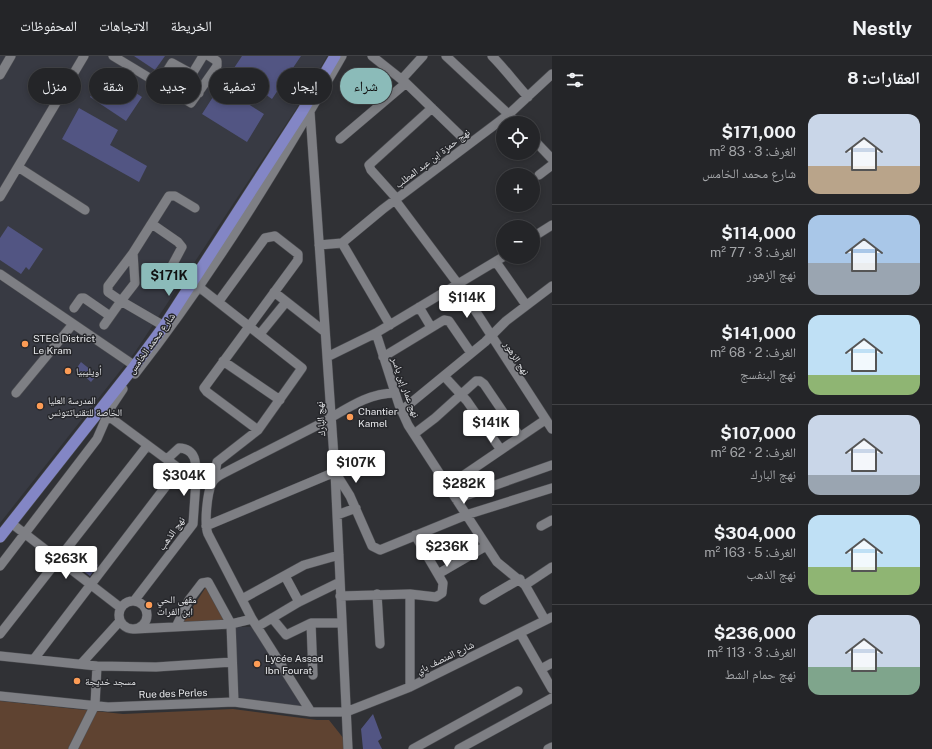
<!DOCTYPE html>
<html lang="ar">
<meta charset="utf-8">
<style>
:root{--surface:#242528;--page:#303134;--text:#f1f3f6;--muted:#a3a5a8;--line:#414245;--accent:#8bbbb9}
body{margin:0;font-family:"Public Sans","Noto Naskh Arabic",sans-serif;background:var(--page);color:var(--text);direction:rtl;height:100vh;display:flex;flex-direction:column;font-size:15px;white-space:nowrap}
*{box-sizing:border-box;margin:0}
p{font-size:13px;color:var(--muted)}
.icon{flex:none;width:22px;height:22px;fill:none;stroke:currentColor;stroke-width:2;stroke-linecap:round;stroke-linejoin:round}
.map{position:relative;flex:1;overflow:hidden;direction:ltr}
.panel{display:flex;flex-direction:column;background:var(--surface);width:380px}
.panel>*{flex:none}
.banner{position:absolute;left:12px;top:12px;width:380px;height:36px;direction:rtl;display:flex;gap:8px}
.controls{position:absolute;left:496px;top:60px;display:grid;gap:8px}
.controls a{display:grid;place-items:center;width:44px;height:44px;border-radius:50%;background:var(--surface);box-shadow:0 2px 6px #0003,0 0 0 1px var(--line);font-size:20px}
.price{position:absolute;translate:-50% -34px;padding:0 9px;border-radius:4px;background:#fff;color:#222;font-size:13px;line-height:26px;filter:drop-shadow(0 1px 2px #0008)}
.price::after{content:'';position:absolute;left:50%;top:24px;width:12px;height:9px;margin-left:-6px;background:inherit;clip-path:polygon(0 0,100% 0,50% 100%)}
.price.current{background:var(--accent);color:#111}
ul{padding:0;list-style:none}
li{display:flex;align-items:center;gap:12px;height:100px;padding:0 12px}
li+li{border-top:1px solid var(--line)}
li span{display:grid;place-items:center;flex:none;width:112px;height:80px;border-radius:12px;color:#555}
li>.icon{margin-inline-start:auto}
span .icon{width:48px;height:48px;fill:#fffc;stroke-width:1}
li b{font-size:17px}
h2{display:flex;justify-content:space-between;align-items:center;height:48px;padding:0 12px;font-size:17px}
.chip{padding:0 14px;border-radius:18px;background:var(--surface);box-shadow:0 2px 6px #0003,0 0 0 1px var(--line);font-size:14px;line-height:36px}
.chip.current{background:var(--accent);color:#111}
header{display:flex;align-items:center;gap:24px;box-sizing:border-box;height:56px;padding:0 20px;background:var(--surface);border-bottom:1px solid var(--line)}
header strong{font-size:19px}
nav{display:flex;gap:22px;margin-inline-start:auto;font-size:14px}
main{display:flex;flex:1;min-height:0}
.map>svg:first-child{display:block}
</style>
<header>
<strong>Nestly</strong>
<nav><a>الخريطة</a><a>الاتجاهات</a><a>المحفوظات</a></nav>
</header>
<main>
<section class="panel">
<h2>العقارات: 8<svg class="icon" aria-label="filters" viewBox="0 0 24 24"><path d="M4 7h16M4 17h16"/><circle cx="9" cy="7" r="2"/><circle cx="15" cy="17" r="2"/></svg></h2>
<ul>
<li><span style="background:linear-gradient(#c9d6e8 65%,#b9a48a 0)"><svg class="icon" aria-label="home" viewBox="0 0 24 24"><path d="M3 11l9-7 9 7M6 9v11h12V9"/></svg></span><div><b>$171,000</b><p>الغرف: 3 · 83 m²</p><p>شارع محمد الخامس</p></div></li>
<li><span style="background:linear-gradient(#a9c7e8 60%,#9aa5b1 0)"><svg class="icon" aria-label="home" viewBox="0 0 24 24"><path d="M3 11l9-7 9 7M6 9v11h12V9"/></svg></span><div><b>$114,000</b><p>الغرف: 3 · 77 m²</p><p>نهج الزهور</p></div></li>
<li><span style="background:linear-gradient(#bfe0f5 75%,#8fb573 0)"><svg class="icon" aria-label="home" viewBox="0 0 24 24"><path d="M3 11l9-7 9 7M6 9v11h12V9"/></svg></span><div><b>$141,000</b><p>الغرف: 2 · 68 m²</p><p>نهج البنفسج</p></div></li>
<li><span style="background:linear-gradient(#c9d6e8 75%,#9aa5b1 0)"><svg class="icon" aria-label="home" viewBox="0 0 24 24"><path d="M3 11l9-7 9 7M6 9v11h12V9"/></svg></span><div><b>$107,000</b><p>الغرف: 2 · 62 m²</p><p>نهج البارك</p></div></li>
<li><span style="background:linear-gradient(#bfe0f5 65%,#8fb573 0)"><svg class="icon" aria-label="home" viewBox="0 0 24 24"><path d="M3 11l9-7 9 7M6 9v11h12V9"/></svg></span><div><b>$304,000</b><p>الغرف: 5 · 163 m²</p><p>نهج الذهب</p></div></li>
<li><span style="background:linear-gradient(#c9d6e8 65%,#7fa58c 0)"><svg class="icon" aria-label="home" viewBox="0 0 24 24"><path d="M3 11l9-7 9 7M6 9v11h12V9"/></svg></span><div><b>$236,000</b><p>الغرف: 3 · 113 m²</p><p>نهج حمام الشط</p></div></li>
</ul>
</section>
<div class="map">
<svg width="552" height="693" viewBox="0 0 552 693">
<rect width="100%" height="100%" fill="#303135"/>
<!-- built -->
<path fill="#383a43" d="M0 0H327L298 50 135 296 0 467Z
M234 571H255L307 651 238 645Z"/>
<!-- green -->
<path fill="#5f4331" d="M208 528 226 565 183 566Z
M0 645 123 658 233 653 317 664H329L344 683V693H0Z"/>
<!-- building -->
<path fill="#525583" d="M134 0H165L155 14Z
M242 0H301L272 43 232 15Z
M106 17 142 41 126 65 90 41Z
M220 30 264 58 247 86 202 58Z
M79 52 118 74 110 89 147 110 139 126 62 83Z
M8 170 43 193 29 214 26 211 21 218 0 204V182Z
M81 306 97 319 91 326 76 313Z
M76 492 98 509 90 520 67 503Z
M373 658 382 682 378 685 382 693H363L361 673Z"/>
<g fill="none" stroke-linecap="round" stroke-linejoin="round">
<defs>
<path id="minor" d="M113 0 191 47 217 10V5L209 0
M372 0 406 27 469 88
M446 0 518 67
M492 0C505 13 515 27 528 41
M166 16 199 37
M0 19 11 0
M402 23 423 0
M159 28 172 7 192 18 203 0
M310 56 335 416 348 693
M340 83 406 27
M533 83 552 103
M18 111 85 154
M539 119 552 109
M0 141 84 0
M397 143 371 114 369 109 432 52
M395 144 458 228 552 373
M152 168 178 186 182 191 166 221
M533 181 552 169
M342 187 390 269
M319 189 342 187 383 153 509 58 552 18
M496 206 526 249
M0 218 135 310
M199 231 302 312 258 374 217 406 214 423
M274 236 325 276
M219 245 265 182 275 180 298 198V204L204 332 207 336 258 374
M419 251 431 271
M74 252 81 242H84L110 260
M104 269 121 245 108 236V230L133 197
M164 270 121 245 135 227 133 197 169 140H175L195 152
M376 277 399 349 408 369 497 506 525 529 545 564
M260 278 286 246
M327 301 376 277 503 201
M383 301 444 264 449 265 471 297
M223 305 280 344
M135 318C213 218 279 110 342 0
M444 320 467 345 501 394
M16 337 73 268
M401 355 485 286 506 265 552 230
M107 359 196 425 193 468 134 545
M414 378 435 362 476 325H480L484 328 520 381
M167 403 179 392C198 393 196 410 196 425L212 426
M448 430 545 364
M456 443 552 409
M337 459 356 452
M11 467 121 552
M206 470 335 416 350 440 372 490 380 494 466 459 552 432
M541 470 552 464
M0 510 97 383 111 351 123 333
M438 518 486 490
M285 520 299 546
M525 529 552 511
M377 538 380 588
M340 540 410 538 436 541 442 537 443 527 415 479
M242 543 304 509 339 499
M484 544 520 523
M119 559a14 14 0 1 1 28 0a14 14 0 1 1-28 0Z
M272 562 286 579 311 567H342
M311 567 313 619
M176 571 189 544 202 527 208 526 231 568 234 646
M257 571 299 546 340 526
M135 573 231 568 252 563
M520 577 552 633
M0 578 147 390
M0 600 97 610 156 611 232 606
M34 603 179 413
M81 608 120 565
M541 613 552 607
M410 631V538
M0 640 108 651 234 646 311 656H346L410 631 552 561
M311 656 252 563 208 478C204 468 207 437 212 427 214 422 220 419 224 417 256 401 288 384 320 368 344 355 366 337 395 337
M73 693 95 649 97 610
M413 693 518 635
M459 693 552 642
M548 693 552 691"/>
<path id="major" d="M0 481 133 312 164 270 302 56 335 0"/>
</defs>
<!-- minor casing -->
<use href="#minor" stroke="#4d4e52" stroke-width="10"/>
<!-- major casing -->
<use href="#major" stroke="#4d4e52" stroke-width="12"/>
<!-- minor -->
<use href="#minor" stroke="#7e7f84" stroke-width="9"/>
<!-- major -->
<use href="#major" stroke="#8386c5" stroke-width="11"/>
</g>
<!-- markers -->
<g fill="#fd9c55" stroke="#26272b" stroke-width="1.5">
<circle cx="25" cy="288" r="4"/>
<circle cx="68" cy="315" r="4"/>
<circle cx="40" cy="350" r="4"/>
<circle cx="350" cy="361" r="4"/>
<circle cx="149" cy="549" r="4"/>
<circle cx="257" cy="608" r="4"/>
<circle cx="77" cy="625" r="4"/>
</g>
<g text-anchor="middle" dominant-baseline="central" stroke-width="3" stroke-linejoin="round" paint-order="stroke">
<!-- street labels -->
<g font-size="10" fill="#e4e5e8" stroke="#26272b">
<text transform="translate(432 102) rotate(-37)">نهج حمزة ابن عبد المطلب</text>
<text transform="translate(151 287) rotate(-54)">شارع محمد الخامس</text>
<text transform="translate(517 302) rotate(57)">نهج الزهور</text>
<text transform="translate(406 331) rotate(70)">نهج عمار إبن ياسر</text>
<text transform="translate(320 363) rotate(-94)">نهج البارك</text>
<text transform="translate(171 477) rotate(-55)">نهج الذهب</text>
<text transform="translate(445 601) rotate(-26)">شارع المنصف باي</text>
<text transform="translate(173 637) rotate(-2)">Rue des Perles</text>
</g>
<!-- poi labels -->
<g font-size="10" fill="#e4e5e8" stroke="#26272b" text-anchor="start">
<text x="33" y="282">STEG District<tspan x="33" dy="12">Le Kram</tspan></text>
<text x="76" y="315">أويليبيا</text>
<text x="48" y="344">المدرسة العليا<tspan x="48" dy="12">الخاصة للتقنياتتونس</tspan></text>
<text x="358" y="355">Chantier<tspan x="358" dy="12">Kamel</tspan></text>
<text x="157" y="543">مقهى الحي<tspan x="157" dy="12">ابن الفرات</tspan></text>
<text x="265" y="602">Lycée Assad<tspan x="265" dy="12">Ibn Fourat</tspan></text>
<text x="85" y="625">مسجد خديجة</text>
</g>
</g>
</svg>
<div class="controls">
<a><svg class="icon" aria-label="locate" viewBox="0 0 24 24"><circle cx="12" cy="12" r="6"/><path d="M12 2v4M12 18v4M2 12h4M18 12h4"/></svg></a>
<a>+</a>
<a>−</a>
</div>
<b class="price current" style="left:169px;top:241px">$171K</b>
<b class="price" style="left:467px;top:263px">$114K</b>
<b class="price" style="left:491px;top:388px">$141K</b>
<b class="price" style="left:356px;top:428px">$107K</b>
<b class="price" style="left:184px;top:441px">$304K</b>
<b class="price" style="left:464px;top:449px">$282K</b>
<b class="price" style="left:447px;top:512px">$236K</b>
<b class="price" style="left:66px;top:524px">$263K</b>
<div class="banner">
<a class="chip current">شراء</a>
<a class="chip">إيجار</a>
<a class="chip">تصفية</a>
<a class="chip">جديد</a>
<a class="chip">شقة</a>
<a class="chip">منزل</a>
</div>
</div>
</main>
